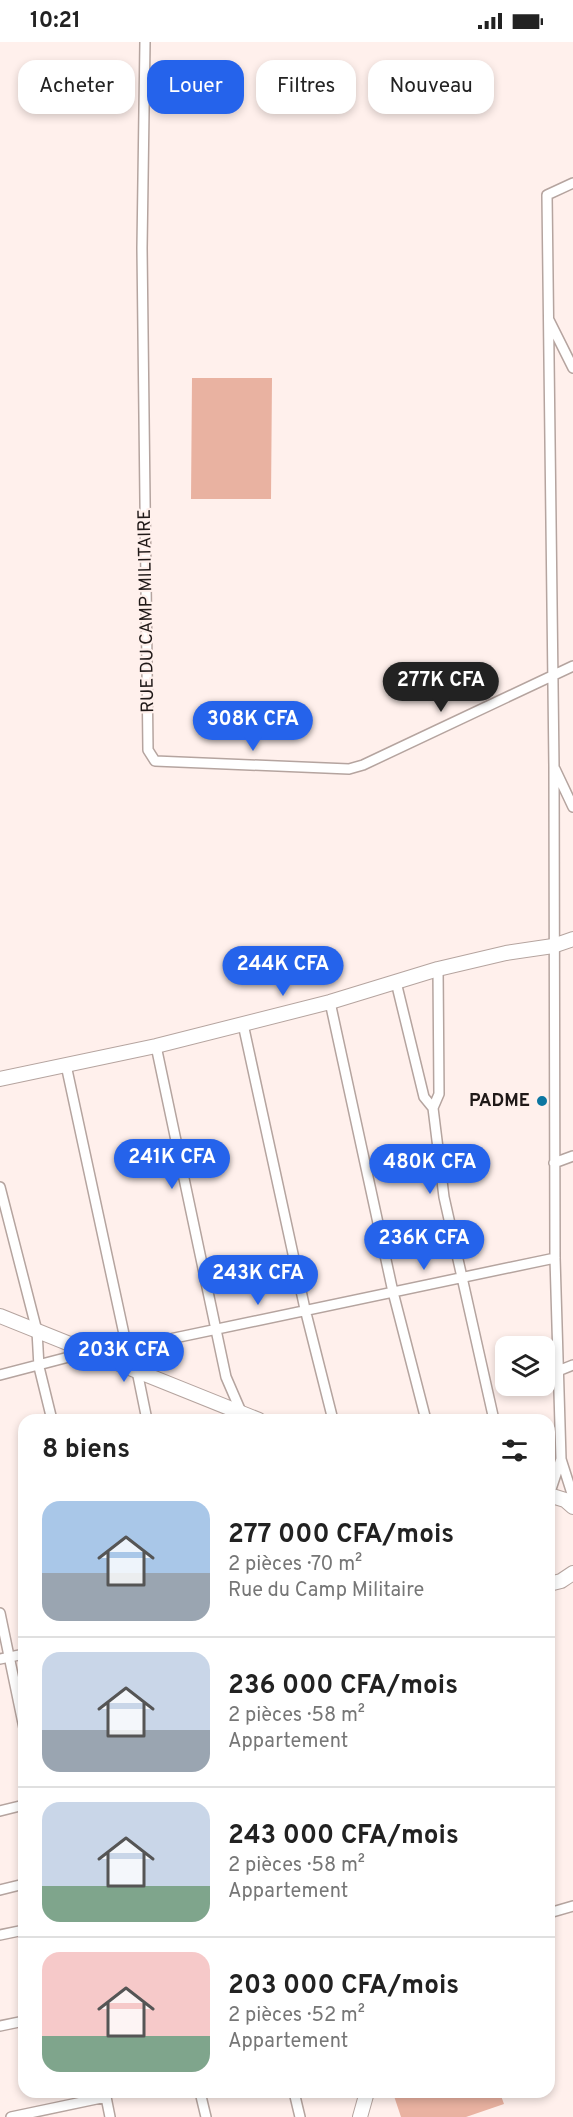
<!DOCTYPE html>
<html lang="fr">
<meta charset="utf-8">
<style>
:root{--surface:#fff;--page:#f6f6f6;--text:#222;--muted:#767676;--line:#e0e0e0;--accent:#2563eb}
body{margin:0;font-family:Overpass,sans-serif;background:var(--page);color:var(--text);height:100vh;display:flex;flex-direction:column;font-size:22px;white-space:nowrap}
*{box-sizing:border-box;margin:0}
p{font-size:20px;color:var(--muted)}
.icon{flex:none;width:33px;height:33px;fill:none;stroke:currentColor;stroke-width:2;stroke-linecap:round;stroke-linejoin:round}
.map{position:relative;flex:1;overflow:hidden}
.side{position:absolute;left:18px;top:1372px;width:537px;height:684px;display:flex;flex-direction:column;background:var(--surface);border-radius:18px;box-shadow:0 3px 9px #0003}
.side>*{flex:none}
.banner{position:absolute;left:18px;top:18px;width:537px;height:54px;display:flex;gap:12px}
.fabs{position:absolute;left:495px;top:1294px;display:grid;gap:12px}
.fabs a{display:grid;place-items:center;width:60px;height:60px;border-radius:12px;background:var(--surface);box-shadow:0 3px 9px #0003;font-size:30px}
.price{position:absolute;translate:-50% -51px;padding:0 14px;border-radius:21px;background:var(--accent);color:#fff;font-size:20px;line-height:39px;filter:drop-shadow(0 2px 3px #0008)}
.price::after{content:'';position:absolute;left:50%;top:36px;width:18px;height:14px;margin-left:-9px;background:inherit;clip-path:polygon(0 0,100% 0,50% 100%)}
.price.current{background:#222;color:#fff}
ul{padding:0;list-style:none}
li{display:flex;align-items:center;gap:18px;height:150px;padding:0 24px}
li+li{border-top:2px solid var(--line)}
li span{display:grid;place-items:center;flex:none;width:168px;height:120px;border-radius:18px;color:#555}
li>.icon{margin-inline-start:auto}
span .icon{width:72px;height:72px;fill:#fffc;stroke-width:1}
li b{font-size:26px}
h2{display:flex;justify-content:space-between;align-items:center;height:72px;padding:0 24px;font-size:26px}
.tag{padding:0 21px;border-radius:18px;background:var(--surface);box-shadow:0 3px 9px #0003;font-size:21px;line-height:54px}
.tag.current{background:var(--accent);color:#fff}
.status{display:flex;justify-content:space-between;align-items:center;height:42px;padding:0 30px;background:var(--surface);direction:ltr}
.status svg{height:16px;fill:currentColor}
.map>svg:first-child{display:block}
</style>
<div class="status"><b>10:21</b><svg viewBox="0 0 49 12"><path d="M0 12V9h3v3zM5 12V6h3v6zM10 12V3h3v9zM15 12V0h3v12zM26 1h20v11H26zM47 4h2v5h-2z"/></svg></div>
<div class="map">
<svg width="573" height="2075" viewBox="0 0 573 2075">
<rect width="100%" height="100%" fill="#fff0ec"/>
<!-- green -->
<path fill="#e9b2a1" d="M192 336H272L271 457H191Z
M393 2051H500L504 2062 466 2075H401Z"/>
<g fill="none" stroke-linecap="round" stroke-linejoin="round">
<defs>
<path id="street" d="M145 0 142 206 148 708 155 719 349 727 363 723 573 624
M573 141 547 153 554 725 555 1216 561 1417 573 1455
M549 278 573 326
M555 727 573 765
M438 927 439 1052 433 1066 444 1155 494 1378
M396 940 424 1055 433 1066
M330 960 393 1250 426 1378
M243 982 305 1267 333 1378
M156 1004 226 1335 242 1372
M66 1023 127 1306 137 1329 147 1378
M554 1121 573 1114
M0 1145 37 1289 39 1325 52 1378
M558 1329 573 1323
M0 1333 88 1310 127 1306 555 1216
M549 1453 561 1417
M0 1571 24 1686
M0 1617 24 1612
M0 1769 24 1763
M0 1848 24 1842
M549 1871 573 1864
M0 1893 24 1888
M0 1984 24 1979
M105 2050 110 2075
M200 2050 206 2075
M294 2050 300 2075
M11 2075 106 2055"/>
<path id="secondary" d="M0 1037 156 1004 330 960 438 927 506 911 553 904 573 897
M0 1274 259 1378
M549 1453 565 1458 573 1465
M549 1542 561 1539 573 1531
M360 2075 367 2050"/>
</defs>
<!-- street casing -->
<use href="#street" stroke="#b5a49f" stroke-width="12"/>
<!-- secondary casing -->
<use href="#secondary" stroke="#b5a49f" stroke-width="16"/>
<!-- street -->
<use href="#street" stroke="#fff" stroke-width="9"/>
<!-- secondary -->
<use href="#secondary" stroke="#fff" stroke-width="14"/>
</g>
<!-- markers -->
<circle fill="#0c76a1" stroke="#fff0ec" stroke-width="2" cx="542" cy="1059" r="6"/>
<g text-anchor="middle" dominant-baseline="central" stroke-width="4.5" stroke-linejoin="round" paint-order="stroke">
<!-- street labels -->
<g font-size="18" fill="#201918" stroke="#fff0ec">
<text transform="translate(147 569) rotate(-91)">RUE DU CAMP MILITAIRE</text>
</g>
<!-- poi labels -->
<g font-size="18" font-weight="bold" fill="#201918" stroke="#fff0ec" text-anchor="end">
<text x="530" y="1059">PADME</text>
</g>
</g>
</svg>
<div class="fabs">
<a><svg class="icon" aria-label="layers" viewBox="0 0 24 24"><path d="M12 4l9 5-9 5-9-5zM3 14l9 5 9-5"/></svg></a>
</div>
<b class="price current" style="left:441px;top:671px">277K CFA</b>
<b class="price" style="left:253px;top:710px">308K CFA</b>
<b class="price" style="left:283px;top:955px">244K CFA</b>
<b class="price" style="left:172px;top:1148px">241K CFA</b>
<b class="price" style="left:430px;top:1153px">480K CFA</b>
<b class="price" style="left:424px;top:1229px">236K CFA</b>
<b class="price" style="left:258px;top:1264px">243K CFA</b>
<b class="price" style="left:124px;top:1341px">203K CFA</b>
<div class="banner">
<a class="tag">Acheter</a>
<a class="tag current">Louer</a>
<a class="tag">Filtres</a>
<a class="tag">Nouveau</a>
</div>
<section class="side">
<h2>8 biens<svg class="icon" aria-label="filters" viewBox="0 0 24 24"><path d="M4 7h16M4 17h16"/><circle cx="9" cy="7" r="2"/><circle cx="15" cy="17" r="2"/></svg></h2>
<ul>
<li><span style="background:linear-gradient(#a9c7e8 60%,#9aa5b1 0)"><svg class="icon" aria-label="home" viewBox="0 0 24 24"><path d="M3 11l9-7 9 7M6 9v11h12V9"/></svg></span><div><b>277 000 CFA/mois</b><p>2 pièces · 70 m²</p><p>Rue du Camp Militaire</p></div></li>
<li><span style="background:linear-gradient(#c9d6e8 65%,#9aa5b1 0)"><svg class="icon" aria-label="home" viewBox="0 0 24 24"><path d="M3 11l9-7 9 7M6 9v11h12V9"/></svg></span><div><b>236 000 CFA/mois</b><p>2 pièces · 58 m²</p><p>Appartement</p></div></li>
<li><span style="background:linear-gradient(#c9d6e8 70%,#7fa58c 0)"><svg class="icon" aria-label="home" viewBox="0 0 24 24"><path d="M3 11l9-7 9 7M6 9v11h12V9"/></svg></span><div><b>243 000 CFA/mois</b><p>2 pièces · 58 m²</p><p>Appartement</p></div></li>
<li><span style="background:linear-gradient(#f6c9c9 70%,#7fa58c 0)"><svg class="icon" aria-label="home" viewBox="0 0 24 24"><path d="M3 11l9-7 9 7M6 9v11h12V9"/></svg></span><div><b>203 000 CFA/mois</b><p>2 pièces · 52 m²</p><p>Appartement</p></div></li>
</ul>
</section>
</div>
